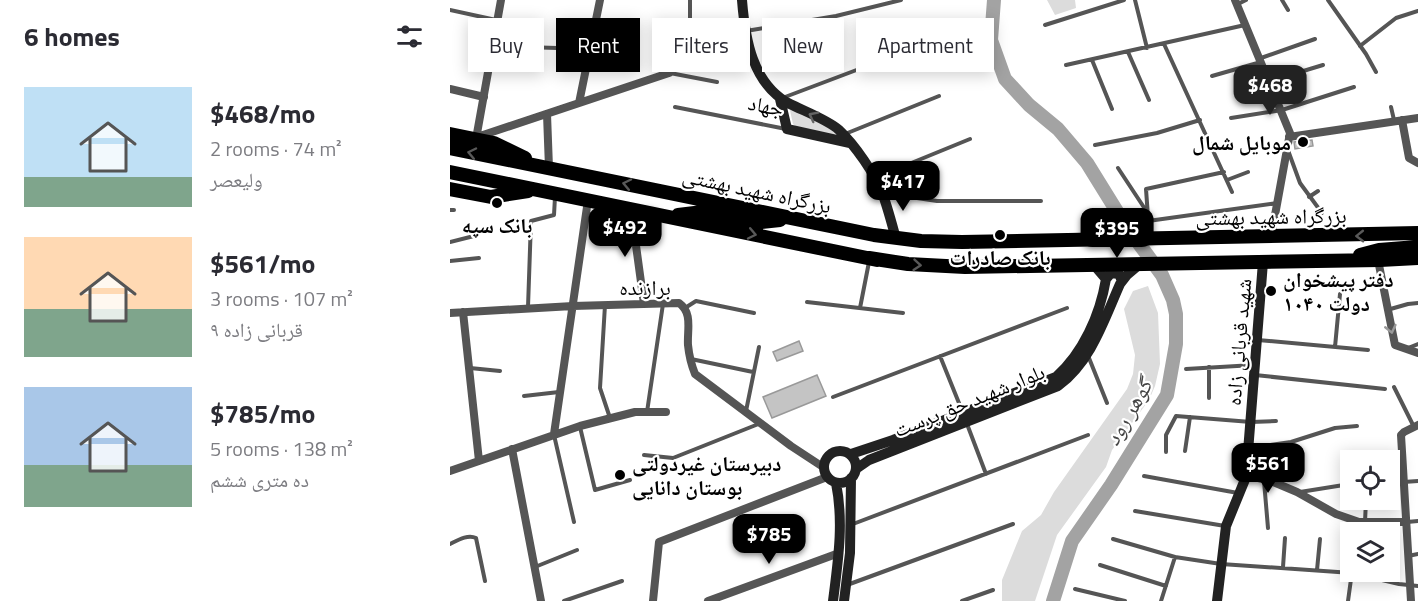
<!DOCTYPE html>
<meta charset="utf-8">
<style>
:root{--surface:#fff;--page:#f2f2f3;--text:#2b2b33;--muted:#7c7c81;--accent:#000}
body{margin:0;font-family:"Titillium Web","Noto Naskh Arabic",sans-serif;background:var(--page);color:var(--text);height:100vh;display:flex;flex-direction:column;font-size:22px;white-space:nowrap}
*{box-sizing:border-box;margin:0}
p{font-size:20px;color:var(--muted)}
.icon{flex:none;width:33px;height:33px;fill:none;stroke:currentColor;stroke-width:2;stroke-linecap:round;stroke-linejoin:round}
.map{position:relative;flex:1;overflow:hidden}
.drawer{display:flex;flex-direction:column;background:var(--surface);width:450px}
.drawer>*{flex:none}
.top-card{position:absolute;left:18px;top:18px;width:570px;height:54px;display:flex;gap:12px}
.fabs{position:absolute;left:890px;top:450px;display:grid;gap:12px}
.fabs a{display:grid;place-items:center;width:60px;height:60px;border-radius:0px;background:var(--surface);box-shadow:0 3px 15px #0003;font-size:30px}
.price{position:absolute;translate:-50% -51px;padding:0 14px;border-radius:12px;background:var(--accent);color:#fff;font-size:20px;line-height:39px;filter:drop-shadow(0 2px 3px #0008)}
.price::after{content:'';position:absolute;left:50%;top:36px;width:18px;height:14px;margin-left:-9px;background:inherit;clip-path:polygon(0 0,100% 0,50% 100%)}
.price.active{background:#222;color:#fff}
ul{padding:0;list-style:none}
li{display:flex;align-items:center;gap:18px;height:150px;padding:0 24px}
li span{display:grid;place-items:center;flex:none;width:168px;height:120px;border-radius:0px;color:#555}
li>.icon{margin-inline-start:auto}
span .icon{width:72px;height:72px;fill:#fffc;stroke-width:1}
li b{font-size:26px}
h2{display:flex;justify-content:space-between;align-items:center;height:72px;padding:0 24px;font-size:26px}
.pill{padding:0 21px;border-radius:0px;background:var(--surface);box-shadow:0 3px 15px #0003;font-size:21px;line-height:54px}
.pill.active{background:var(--accent);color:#fff}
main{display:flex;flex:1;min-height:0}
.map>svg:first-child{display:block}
</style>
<main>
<section class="drawer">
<h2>6 homes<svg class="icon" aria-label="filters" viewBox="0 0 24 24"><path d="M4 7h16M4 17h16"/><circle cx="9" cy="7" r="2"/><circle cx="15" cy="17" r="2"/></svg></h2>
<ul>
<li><span style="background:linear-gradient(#bfe0f5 75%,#7fa58c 0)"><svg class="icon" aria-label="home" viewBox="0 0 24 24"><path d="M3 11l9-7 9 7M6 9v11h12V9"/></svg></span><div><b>$468/mo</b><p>2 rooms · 74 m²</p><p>ولیعصر</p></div></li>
<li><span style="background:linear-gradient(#ffd9b3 60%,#7fa58c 0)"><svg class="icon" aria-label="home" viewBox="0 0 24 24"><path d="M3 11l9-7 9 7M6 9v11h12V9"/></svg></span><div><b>$561/mo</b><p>3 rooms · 107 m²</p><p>قربانی زاده ۹</p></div></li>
<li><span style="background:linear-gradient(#a9c7e8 65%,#7fa58c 0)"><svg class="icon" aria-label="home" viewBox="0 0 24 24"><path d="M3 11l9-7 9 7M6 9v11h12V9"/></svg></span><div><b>$785/mo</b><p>5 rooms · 138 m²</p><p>ده متری ششم</p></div></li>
</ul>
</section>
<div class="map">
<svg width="968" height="601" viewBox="0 0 968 601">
<rect width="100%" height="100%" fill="#fff"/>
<!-- green -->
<path fill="#dcdcdc" d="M597 0H625L626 8 605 15Z
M339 106 387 132 385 136 347 128 343 124Z
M698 286 708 313 710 364 705 386 699 400 662 450 656 467 607 535 585 601H552V580L572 531 591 515 604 492 677 389 683 374 685 355 674 309 683 291Z"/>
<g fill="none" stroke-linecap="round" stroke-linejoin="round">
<!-- river -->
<path stroke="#a3a3a3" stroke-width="14" d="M544 0 541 40 555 79 579 105 608 129 637 163 676 226 712 275 723 300 726 314V344L717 395 661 485 622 541 603 601"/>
</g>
<!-- building -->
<path fill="#c4c4c4" stroke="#999" stroke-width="1.5" d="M862 140 863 146 845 149 844 142Z
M349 341 353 351 327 361 323 352Z
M367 375 376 396 322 418 313 397Z
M819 463V474L804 471 805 464Z"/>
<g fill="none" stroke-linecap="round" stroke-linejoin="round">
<!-- lane -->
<path stroke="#555" stroke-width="4" d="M685 0 697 48
M832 0 838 10
M878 0 916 54 926 72
M788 4 796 0
M0 10 46 20
M595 25 674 0
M296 31 386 16 451 0
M240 41V0
M714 44 782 192
M44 46 140 49 167 48
M910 46 946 18 968 11
M678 52 699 100
M811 58 865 39
M642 60 662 109
M616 65 795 25
M220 73 267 82
M762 76 811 62
M820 81 873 65
M335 97 478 43
M225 107 336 129
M941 107 944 120
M781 118 832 110 904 87
M395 134 489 96
M645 145 707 133 750 120
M839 153 850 183 872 213
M668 168 697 212
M427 177 520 139
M777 180 798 172
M434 193 487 201H591
M859 197 868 191
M0 210H4
M698 221 828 203
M699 231 696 189 774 172
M0 242 24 236
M0 261 29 258
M357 302 453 313
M155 305 150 388 160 418
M78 307 81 221 104 215 105 197
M235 308 246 301 304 313
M410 308 419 262
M937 310 958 304 968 303
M808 340 918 350
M885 347 890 294
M958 348 968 344
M490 356 513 413
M639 358 657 403
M241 359 303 372
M759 367V398
M20 368 50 371
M736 369 804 365
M805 375 935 389
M944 387 964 427
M74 396 109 392
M383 397 617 308
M296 411 309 347
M197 412 213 304
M517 424 536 474
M130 427 145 490 180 480
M104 435 124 522
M799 448 841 442 885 428 907 426
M735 451 740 417
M716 452V435L726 416 801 422 826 421
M194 455 223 458 311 423
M694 476 788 493
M814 481 818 528
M939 483 968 481
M895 484 897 453 916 455
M850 492 900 484
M685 511 775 526
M915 522 916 500
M957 522 968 521
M403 524 638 435
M908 532 909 523
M663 539 725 557 771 564 902 573 949 584 968 586
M0 544C8 540 18 534 26 538L35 581
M958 556 968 554
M650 565 716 586
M85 567 127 550
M833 567 835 538
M867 570 870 539
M397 585 563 524
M625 589 675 601
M114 601 172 581
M512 601 543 590
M711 601 725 557
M898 601 902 572"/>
<!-- street -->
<path stroke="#555" stroke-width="8" d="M785 0 840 133 821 237
M0 89 34 97
M129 103 150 0
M97 114 99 168
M952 120 959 158 968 163
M27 137 219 73 220 44 295 32
M839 137 968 118
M26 139 51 0
M181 209 194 304
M928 260 945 345 968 353
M13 312 29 461
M0 313 123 306 229 303C243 313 237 330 238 345 239 355 241 364 245 374L341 446 373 467
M104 434 138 200
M62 449 91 601
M0 471 130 426 185 412H216
M796 475 821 481 847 492 886 514 909 522H956
M203 601 209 542 377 477
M258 601 389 553
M961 601 951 435 954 432 968 425"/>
<!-- secondary -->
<path stroke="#222" stroke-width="10" d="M292 0C295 38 302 84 340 104 354 111 378 120 389 130 404 144 426 175 433 195 438 209 442 224 446 239
M330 99 337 129 400 143
M656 279 661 273 669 274 672 281
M374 467a16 16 0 1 1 32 0a16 16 0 1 1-32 0Z
M401 454 443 440 606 377C633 353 650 315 656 279L644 265
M406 469 419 460 608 386C641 362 654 320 670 284L677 275 690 264
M383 601C388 561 394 523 386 483
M394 601 400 553 401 478
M767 601 776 526 796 477 813 262"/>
<!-- highway -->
<path stroke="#000" stroke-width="14" d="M0 134 44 143 75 158
M0 148 424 235 471 241 512 242 968 233
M0 172 427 260
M0 189 41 197 78 191
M228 215 253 212 304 223 330 220
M910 255 929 250 967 247
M419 258 458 264 515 267 930 260 968 258"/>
</g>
<!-- one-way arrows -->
<defs><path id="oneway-chevron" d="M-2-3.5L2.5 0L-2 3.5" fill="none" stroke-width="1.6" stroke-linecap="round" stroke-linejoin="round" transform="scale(1.5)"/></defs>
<use stroke="#646464" href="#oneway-chevron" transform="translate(363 116) rotate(-153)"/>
<g stroke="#595959">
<use href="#oneway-chevron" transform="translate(22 153) rotate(-168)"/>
<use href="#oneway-chevron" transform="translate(177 184) rotate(-168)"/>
<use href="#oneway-chevron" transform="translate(302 234) rotate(12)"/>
<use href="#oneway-chevron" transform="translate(910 236) rotate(179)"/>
<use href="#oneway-chevron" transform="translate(467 265) rotate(5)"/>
</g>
<use stroke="#999" href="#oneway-chevron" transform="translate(941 329) rotate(77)"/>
<!-- markers -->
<g fill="#000" stroke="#fff" stroke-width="2">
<circle cx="853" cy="142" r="6"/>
<circle cx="47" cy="203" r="6"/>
<circle cx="550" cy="235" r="6"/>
<circle cx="821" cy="291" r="6"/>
<circle cx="170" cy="475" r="6"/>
</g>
<g text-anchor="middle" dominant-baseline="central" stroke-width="4.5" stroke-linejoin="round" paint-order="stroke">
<!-- street labels -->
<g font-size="21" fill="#000" stroke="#fff">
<text transform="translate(316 105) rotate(11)">جهاد</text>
<text transform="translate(307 190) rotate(12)">بزرگراه شهید بهشتی</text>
<text transform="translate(821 216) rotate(-1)">بزرگراه شهید بهشتی</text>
<text x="195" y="287">برازنده</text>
<text transform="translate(788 342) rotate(-85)">شهید قربانی زاده</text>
<text transform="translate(519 400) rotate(-22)">بلوار شهید حق پرست</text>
</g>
<!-- poi labels -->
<g font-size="21" font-weight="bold" fill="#000" stroke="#fff">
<text x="841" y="142" text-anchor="end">موبایل شمال</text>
<text x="47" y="225">بانک سپه</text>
<text x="550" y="257">بانک صادرات</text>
<text x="833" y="279" text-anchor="start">دفتر پیشخوان<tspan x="833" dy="24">دولت ۱۰۴۰</tspan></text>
<text x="182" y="463" text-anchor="start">دبیرستان غیردولتی<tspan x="182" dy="24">بوستان دانایی</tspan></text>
</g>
<!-- water labels -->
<g font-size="22" font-style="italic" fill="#444" stroke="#fff">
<text transform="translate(678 412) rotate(-60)">گوهر رود</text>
</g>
</g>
</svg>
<div class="fabs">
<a><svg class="icon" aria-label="locate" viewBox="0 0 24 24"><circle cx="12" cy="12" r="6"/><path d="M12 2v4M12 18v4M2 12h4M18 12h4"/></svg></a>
<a><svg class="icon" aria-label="layers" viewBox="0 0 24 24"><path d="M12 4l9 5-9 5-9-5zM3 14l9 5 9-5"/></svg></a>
</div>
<b class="price active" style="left:820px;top:116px">$468</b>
<b class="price" style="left:453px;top:212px">$417</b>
<b class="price" style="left:175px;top:258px">$492</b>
<b class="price" style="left:667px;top:259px">$395</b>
<b class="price" style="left:818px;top:494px">$561</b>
<b class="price" style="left:319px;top:565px">$785</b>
<div class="top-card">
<a class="pill">Buy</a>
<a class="pill active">Rent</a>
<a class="pill">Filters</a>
<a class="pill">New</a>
<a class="pill">Apartment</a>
</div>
</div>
</main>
